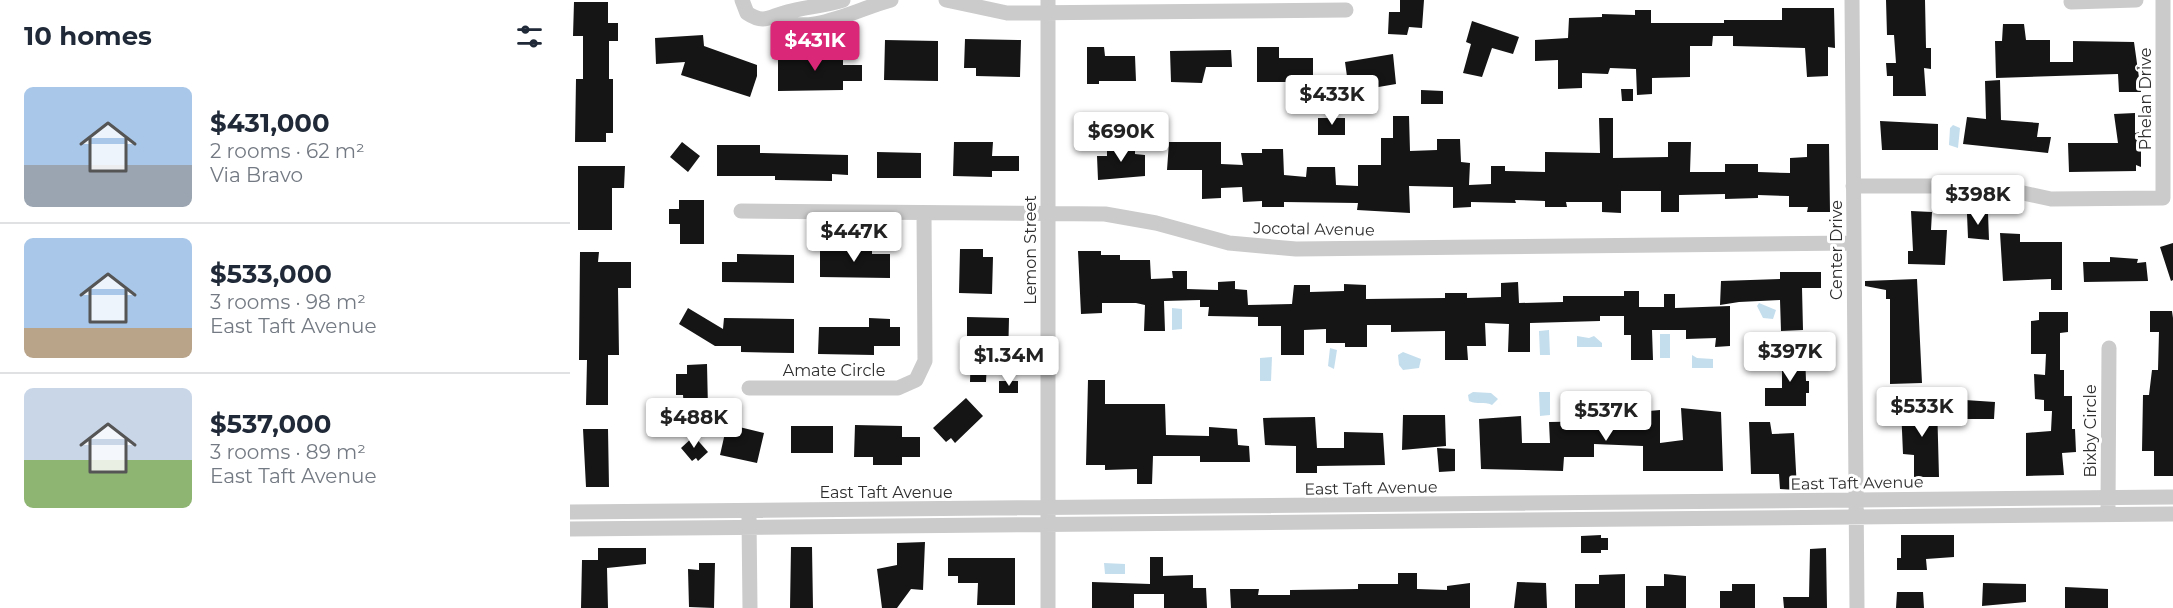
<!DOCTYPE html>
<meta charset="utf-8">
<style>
:root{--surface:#fff;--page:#f6f6f7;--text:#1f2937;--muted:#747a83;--line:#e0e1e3;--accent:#db2777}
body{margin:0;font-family:Montserrat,sans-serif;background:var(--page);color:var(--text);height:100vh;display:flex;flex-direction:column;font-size:22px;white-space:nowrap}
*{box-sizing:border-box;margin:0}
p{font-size:20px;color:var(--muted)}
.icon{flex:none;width:33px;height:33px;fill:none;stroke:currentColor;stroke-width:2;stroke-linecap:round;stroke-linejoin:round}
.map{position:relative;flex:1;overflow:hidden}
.drawer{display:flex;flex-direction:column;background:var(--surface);width:570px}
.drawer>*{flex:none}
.price{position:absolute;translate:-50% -51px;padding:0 14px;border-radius:6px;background:#fff;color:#222;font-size:20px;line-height:39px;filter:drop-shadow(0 2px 3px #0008)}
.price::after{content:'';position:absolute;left:50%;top:36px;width:18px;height:14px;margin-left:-9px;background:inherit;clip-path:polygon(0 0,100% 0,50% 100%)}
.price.on{background:var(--accent);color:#fff}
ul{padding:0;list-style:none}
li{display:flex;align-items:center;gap:18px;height:150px;padding:0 24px}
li+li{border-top:2px solid var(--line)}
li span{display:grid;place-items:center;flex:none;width:168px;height:120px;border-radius:9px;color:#555}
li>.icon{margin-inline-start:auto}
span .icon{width:72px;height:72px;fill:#fffc;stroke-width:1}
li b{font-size:26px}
h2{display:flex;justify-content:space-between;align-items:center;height:72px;padding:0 24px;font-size:26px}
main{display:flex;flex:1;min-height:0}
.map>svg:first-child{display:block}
</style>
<main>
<section class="drawer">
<h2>10 homes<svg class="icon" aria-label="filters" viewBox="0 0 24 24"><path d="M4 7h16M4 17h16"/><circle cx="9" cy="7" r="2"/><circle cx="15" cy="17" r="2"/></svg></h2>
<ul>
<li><span style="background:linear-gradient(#a9c7e8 65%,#9aa5b1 0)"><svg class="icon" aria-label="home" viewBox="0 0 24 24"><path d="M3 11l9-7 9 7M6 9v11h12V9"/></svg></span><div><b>$431,000</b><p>2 rooms · 62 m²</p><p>Via Bravo</p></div></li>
<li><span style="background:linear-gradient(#a9c7e8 75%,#b9a48a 0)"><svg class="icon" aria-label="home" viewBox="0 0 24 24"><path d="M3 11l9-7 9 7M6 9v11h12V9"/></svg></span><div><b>$533,000</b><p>3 rooms · 98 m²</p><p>East Taft Avenue</p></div></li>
<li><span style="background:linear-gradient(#c9d6e8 60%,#8fb573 0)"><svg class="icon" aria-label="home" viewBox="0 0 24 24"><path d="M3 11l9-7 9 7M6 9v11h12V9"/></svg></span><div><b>$537,000</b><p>3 rooms · 89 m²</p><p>East Taft Avenue</p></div></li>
</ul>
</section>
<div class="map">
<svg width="1603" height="608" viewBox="0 0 1603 608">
<rect width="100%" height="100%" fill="#fff"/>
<!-- water -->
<path fill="#c5deed" d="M1383 125 1390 128 1388 148 1379 145 1380 128Z
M1189 303 1206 310 1203 319 1193 318 1187 306Z
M602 308 612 309V329L602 330Z
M979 330 980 355H970L969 331Z
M1090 334H1100V358H1090Z
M1007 336 1019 338 1024 336 1032 343V347H1007Z
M760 348 767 350 764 369 758 366Z
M833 352 851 359 849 368 833 370 829 365 828 355Z
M1122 355 1127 358 1143 359V368H1122Z
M702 357 701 381H690V358Z
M903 392 921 393 928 399 922 405C914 401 908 405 899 401L898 395Z
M969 392H980V415L970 416Z
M534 563 555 564V574H535Z"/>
<!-- building -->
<path fill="#151515" d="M830 0H854L852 28 839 27 837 35 818 34 819 12H830Z
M1316 0H1355L1356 48H1361V69L1354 68 1356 96H1323V76H1317L1316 63H1326L1324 35H1317Z
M4 2H38V23H48V41H39V79H43V133H36V142H5L6 79H13V36H3Z
M1212 8H1264L1265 48 1258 47V76L1237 77 1235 48 1163 46V36H1143L1142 46H1120V77L1082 78V94L1067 95 1066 69 1040 68 1038 74 1012 73V88L988 89V60L965 61V40L998 38 999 18 1032 17V14L1065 15V10H1081V23H1154V20H1212Z
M902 21 949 37 943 54 922 48 912 77 893 73 901 44 896 42Z
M1433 24H1454L1456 40H1480V62H1503V41L1564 42 1571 92H1549L1548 74 1426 78 1425 41H1432Z
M133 35 134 46 187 65V76L180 97 111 75 115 62 86 64 85 38Z
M395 39 451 40 450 77 406 76V68H394Z
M315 40 368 41V81L314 80Z
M517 47H534L535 56H565L566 81H529V84H517Z
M687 47H709V58H743V82H734L735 89H722V82H687Z
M661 50 662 67H636L632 83 601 82 600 51Z
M208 53H273V65H292V81H273V90L208 91Z
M823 54 826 84 791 90 793 96 780 98 775 62Z
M1430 80 1431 120 1469 123 1467 137H1481L1478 153 1393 144 1397 117 1416 119 1415 81Z
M1051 89H1063V101H1052Z
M851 90 873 91V104H851Z
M1565 113V133L1571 132V167L1566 165V171L1499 172 1498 143H1548L1544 114Z
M823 116H839L840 151 867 150V139H890L891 162 900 163 899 185 921 184V166H935V171L975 172V152L1030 153 1029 118H1043V158L1098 157V142H1121L1120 172H1155V164H1188V172L1220 173V158L1237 157V144H1259L1260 212H1237L1238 207H1219V196L1188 195V198L1155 199V194L1109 195V212H1091V191H1051V213L1032 212V202H996L997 207H975V201L945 200 946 203 901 202V207L883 208V187L839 186 840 213 787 210 788 203 714 202V207H692V201L673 202 672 187 651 188V198L632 199V170H597L599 142H651V164L673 165 671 153H692V149H713L714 175 736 177 737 167H765L766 185 788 186V165H811V138H823Z
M748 118H775V135H748Z
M1310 121 1368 124V150H1312Z
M112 142 130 156 118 172 100 157Z
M384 142H423L422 156H449V171H422V177L383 176Z
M537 144 565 145V154L575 155V176L528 180 527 156H537Z
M147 145H190V153L278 155V175L262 174V181L205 180V176H147Z
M307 152 351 153V178H307Z
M8 166H55L54 188H42V230H8Z
M109 200H134V244H110V224H99V209H109Z
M1341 211 1362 212 1361 230H1377L1375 265 1338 264V251H1343Z
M1418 213 1419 240 1398 238 1397 214Z
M1430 233 1450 234V242H1492V290H1481V279L1433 281Z
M1603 243V280L1601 281 1590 247Z
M250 247 302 248V254H320V278L250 277Z
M390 249H413V257H423L422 294 389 293Z
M508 251H531V255H550V260H580L581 279 603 278 602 271H617V289L648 290V282L665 281V289L677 290 678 305 722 304 724 285H740V292L774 291V284L796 285V299L875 298V293H897V298L931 297V283L948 282 949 303 993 302V296H1054V291H1069V307H1094V294H1105V308L1160 306V346L1145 347 1146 338 1116 339V330H1082L1083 360H1061V335H1054V316H1030V321L960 323V352H938L939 324 915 323 916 346H897L898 360H875V331L821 332V325H797V347H775V343H756V329L734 330V355H711V326H688V317L638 316 639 307H630V300L594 301 595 331H574L575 305 566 303H532V313L511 314Z
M10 252H29L28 262H61V288H48L49 355H38V405H16L17 360H9Z
M167 254 224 255V283L152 282V262H167Z
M1540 257 1568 259 1567 263 1576 262 1578 281 1514 282 1513 262H1540Z
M1210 272H1251V288H1232L1233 330 1211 331 1210 300 1169 302 1150 305 1151 281 1210 279Z
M1347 279 1352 383 1320 384V299H1316V290L1295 286V281Z
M118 308 153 329 154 318 224 319V353L171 352V346H145L109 324Z
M1580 311H1602L1603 318V476H1584V451H1572L1573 395H1579L1582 370H1588L1589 332H1580Z
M1469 312H1498V332L1490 333V370H1494V396H1502V429H1505L1506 452 1492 453 1494 475 1456 476V433L1481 431 1482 411H1474V400L1465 399 1464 374 1475 375 1476 354H1461V321L1469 320Z
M397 317 439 318 438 361H417L416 382H400L401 346H397Z
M299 318 320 319V327H330V346H304V355L248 354 249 327H299Z
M1178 337H1205V354L1178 355Z
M1235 352 1236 381H1239V393H1236V406H1195V388H1212V353Z
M137 364 138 409H114L113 395H106V374H117V365Z
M518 380H535V404H595L596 435 639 436V427L667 429 668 445 679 446 680 462H630V456H583L582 484H567V469L535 470V465H516Z
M429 381H448V393H429Z
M396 398 413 416 385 443 381 438 376 442 363 428Z
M1395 400 1425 402 1424 419H1395Z
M1345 403H1367L1369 477H1344V455L1333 454 1331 407H1345Z
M1111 408 1151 412 1153 471H1073V446L1024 444V457H994L993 471 911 469 909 419 951 416 952 443H980L979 422 1036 421 1035 415 1090 410V443L1113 440Z
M833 415H875L876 446 832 450Z
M745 417 747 448H774V432L813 433 815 465 747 466V473H726V446L695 445 693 418Z
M1179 422H1200L1202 434 1224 433 1227 490 1210 489 1209 474H1181Z
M157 424 194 433 187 463 150 455Z
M285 425 332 426V437H350V457H332V465H303V457H284Z
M221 426H263V453H221Z
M13 429H38L39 487H16Z
M124 436 138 452 128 461 126 458 122 461 111 448Z
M867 448 885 449V471L869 472Z
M1031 535V538H1038V550H1031V553H1011V536Z
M1331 535H1384V557L1356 559 1357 570H1327V558H1331Z
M355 542 353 590 341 589 327 608H312L307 569 327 565V543Z
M221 547H242L243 608H220Z
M28 548H76V564L37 568 38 608H11L12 560H28Z
M1256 548 1257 608H1214L1213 597H1239L1240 549Z
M580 557H593V576L623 575V588H636L637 608H594V594H564V608H522V582L580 584Z
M378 558H445V605H407L408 583H388V576H378Z
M129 563H145L144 608 119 607 118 569 129 570Z
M828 573H847V589L877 590V586L900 583V608H661L660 589H689L688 595H720V590L788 589V584H828Z
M1055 574V608H1005V584H1029V575Z
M1094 574 1116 576V608H1076V586H1094Z
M947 582 976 583 977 608H944Z
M1413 583 1456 584V602L1412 606Z
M1162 584H1185V608H1150V591H1162Z
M1495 587 1538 589V608H1495Z
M1327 592H1353L1354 608H1326Z"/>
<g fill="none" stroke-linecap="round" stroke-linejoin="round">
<!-- minor -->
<path stroke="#cbcbcb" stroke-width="15" d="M172 0 177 13C195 25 200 16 217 12 236 7 254 6 273 0
M376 0 437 13 776 10
M478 0V608
M1282 0 1287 608
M1501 2 1566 0
M204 18C239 38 286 9 321 0
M1283 186H1421L1481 199 1593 198V0
M171 211 535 214 586 223 659 243 726 249 1284 243
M179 388H328L346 380 355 361 354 213
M1538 508 1539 348
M0 512 1603 497
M179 518 180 608
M0 529 1603 514"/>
</g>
<g text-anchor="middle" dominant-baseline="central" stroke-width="6" stroke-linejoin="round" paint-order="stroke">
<!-- street labels -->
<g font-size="16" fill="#2e2e2e" stroke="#fff">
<text transform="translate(1575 99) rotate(-90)">Phelan Drive</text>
<text transform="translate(744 229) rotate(1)">Jocotal Avenue</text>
<text transform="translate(460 250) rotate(-90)">Lemon Street</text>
<text transform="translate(1266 250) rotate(-90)">Center Drive</text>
<text x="264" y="370">Amate Circle</text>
<text transform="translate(1520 431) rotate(-90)">Bixby Circle</text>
<text transform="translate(1287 483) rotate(-1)">East Taft Avenue</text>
<text transform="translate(801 488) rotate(-1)">East Taft Avenue</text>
<text x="316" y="492">East Taft Avenue</text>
</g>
</g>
</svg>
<b class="price on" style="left:245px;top:72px">$431K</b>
<b class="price" style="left:762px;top:126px">$433K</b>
<b class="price" style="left:551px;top:163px">$690K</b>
<b class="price" style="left:1408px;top:226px">$398K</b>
<b class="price" style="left:284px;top:263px">$447K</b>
<b class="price" style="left:1220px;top:383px">$397K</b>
<b class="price" style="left:439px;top:387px">$1.34M</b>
<b class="price" style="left:1352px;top:438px">$533K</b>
<b class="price" style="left:1036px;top:442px">$537K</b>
<b class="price" style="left:124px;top:449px">$488K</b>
</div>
</main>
